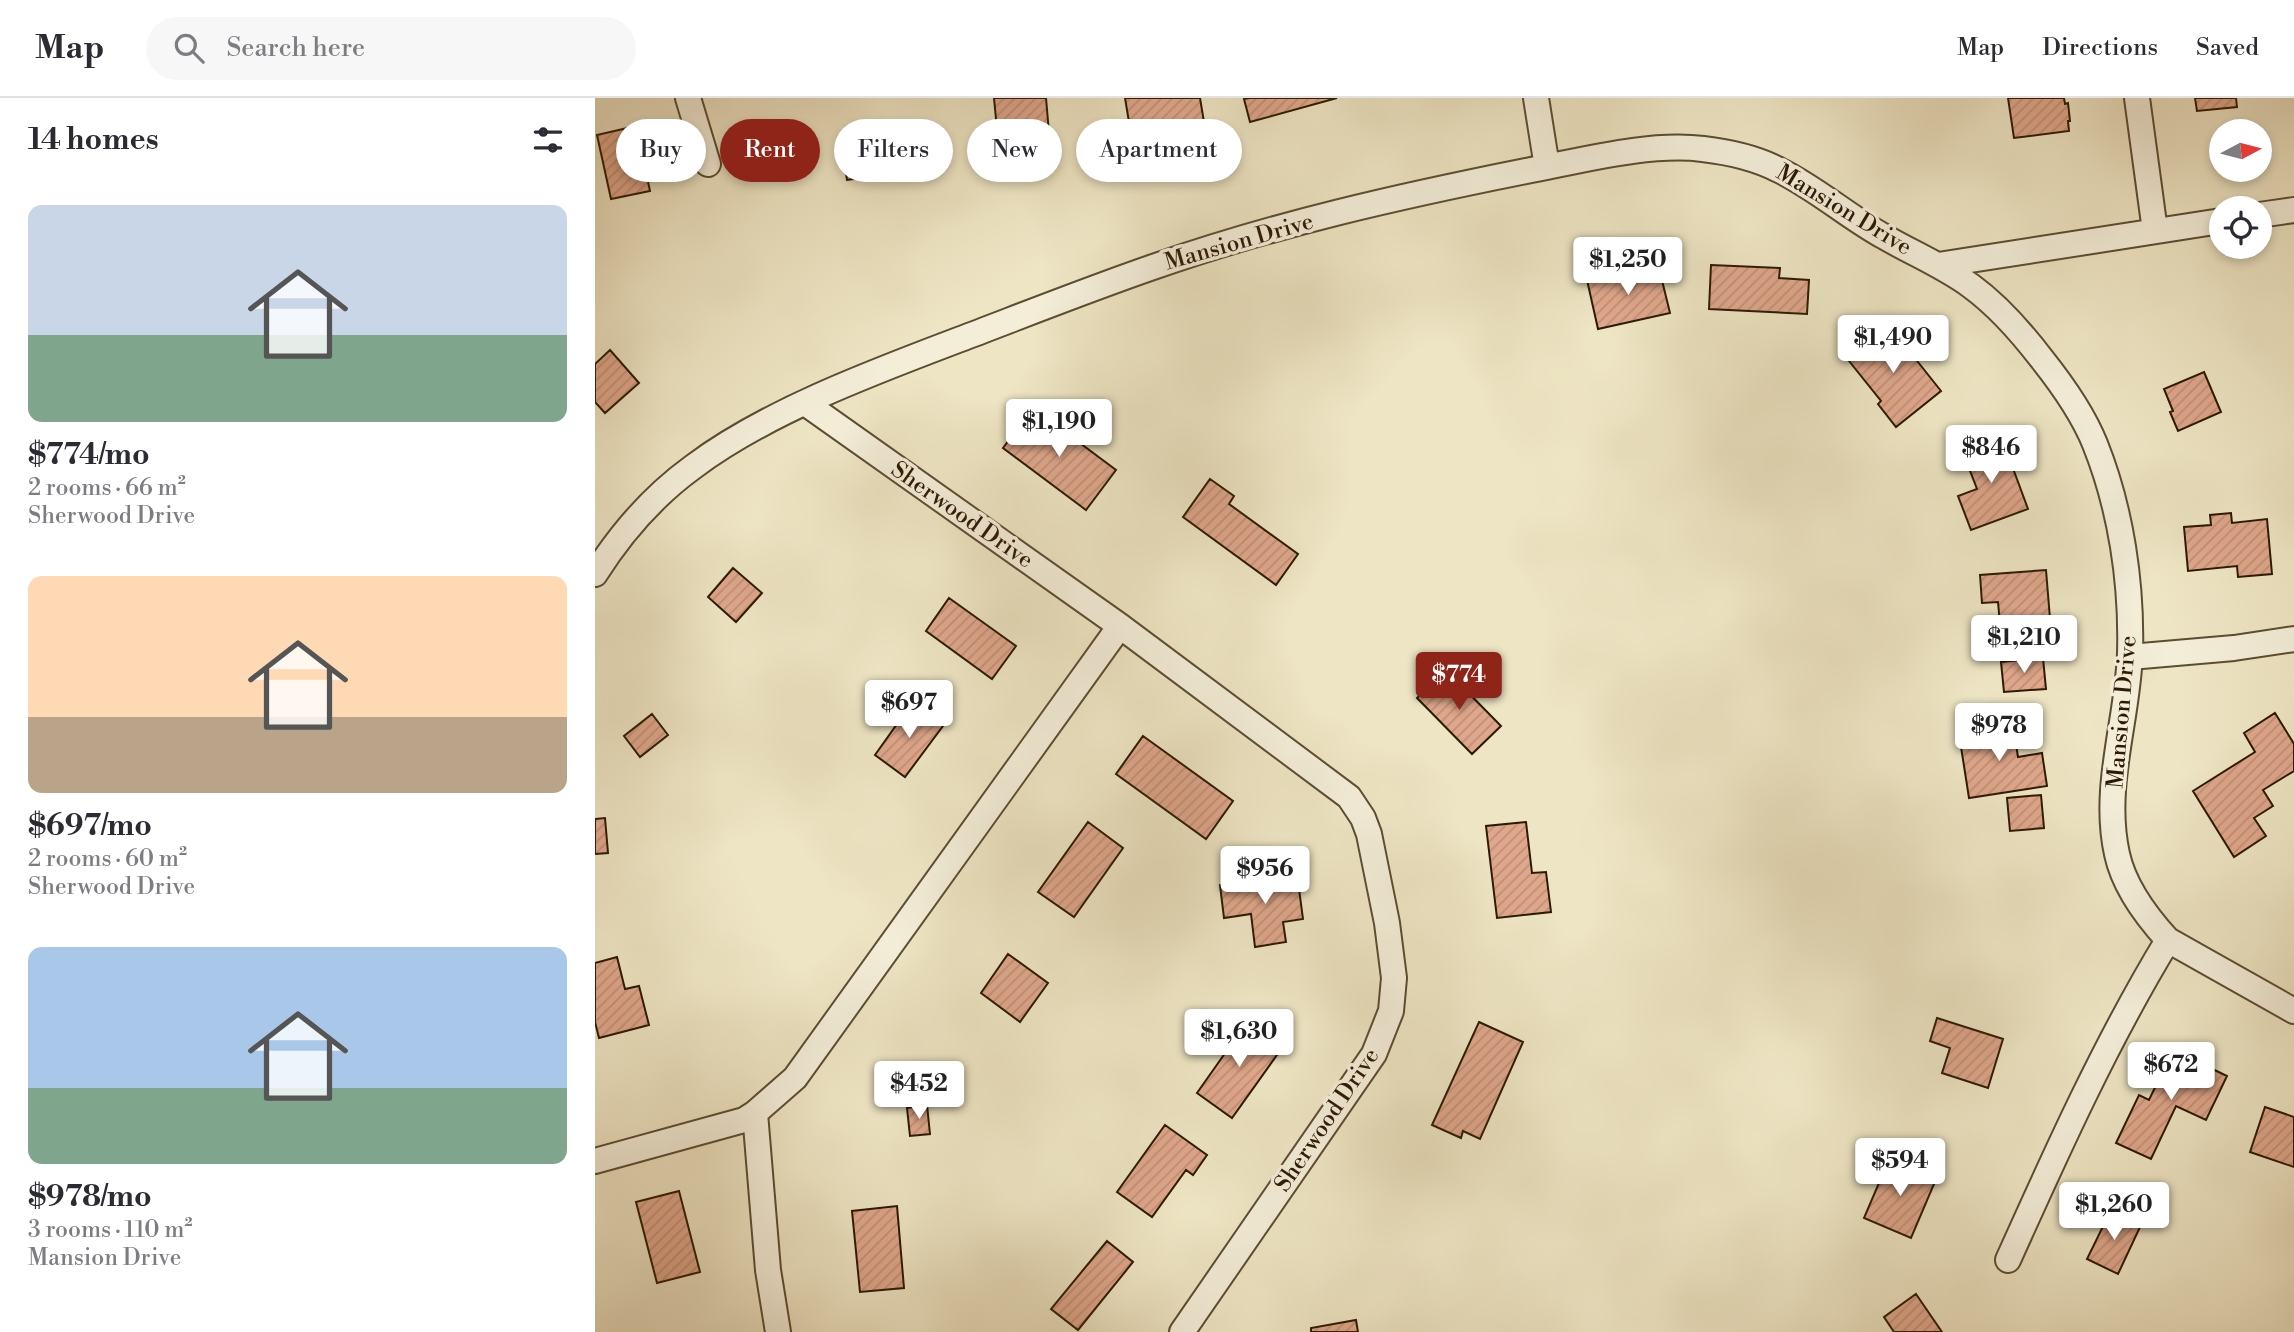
<!DOCTYPE html>
<meta charset="utf-8">
<style>
:root{--surface:#fff;--page:#f7f7f7;--text:#2b2b33;--muted:#7c7c81;--line:#e1e1e2;--accent:#8f2418}
body{margin:0;font-family:"Libre Bodoni",serif;background:var(--page);color:var(--text);height:100vh;display:flex;flex-direction:column;font-size:26px;white-space:nowrap}
*{box-sizing:border-box;margin:0}
p{font-size:23px;color:var(--muted)}
.icon{flex:none;width:38px;height:38px;fill:none;stroke:currentColor;stroke-width:2;stroke-linecap:round;stroke-linejoin:round}
.map{position:relative;flex:1;overflow:hidden}
.panel{display:flex;flex-direction:column;background:var(--surface);width:595px}
.panel>*{flex:none}
.banner{position:absolute;left:21px;top:21px;width:665px;height:63px;display:flex;gap:14px}
.needle{width:46px;rotate:83deg}
.controls{position:absolute;left:1614px;top:21px;display:grid;gap:14px}
.controls a{display:grid;place-items:center;width:63px;height:63px;border-radius:50%;background:var(--surface);box-shadow:0 4px 10px #0003;font-size:35px}
.price{position:absolute;translate:-50% -60px;padding:0 16px;border-radius:7px;background:#fff;color:#222;font-size:23px;line-height:46px;filter:drop-shadow(0 2px 4px #0008)}
.price::after{content:'';position:absolute;left:50%;top:42px;width:21px;height:16px;margin-left:-10px;background:inherit;clip-path:polygon(0 0,100% 0,50% 100%)}
.price.active{background:var(--accent);color:#fff}
ul{padding:0;list-style:none}
li{display:grid;align-content:center;gap:14px;height:371px;padding:0 28px}
li span{display:grid;place-items:center;height:217px;border-radius:14px;color:#555}
li>.icon{margin-inline-start:auto}
span .icon{width:126px;height:126px;fill:#fffc;stroke-width:1}
li b{font-size:30px}
h2{display:flex;justify-content:space-between;align-items:center;height:84px;padding:0 28px;font-size:30px}
.tag{padding:0 24px;border-radius:32px;background:var(--surface);box-shadow:0 4px 10px #0003;font-size:24px;line-height:63px}
.tag.active{background:var(--accent);color:#fff}
header{display:flex;align-items:center;gap:42px;box-sizing:border-box;height:98px;padding:0 35px;background:var(--surface);border-bottom:2px solid var(--line)}
header strong{font-size:33px}
nav{display:flex;gap:38px;margin-inline-start:auto;font-size:24px}
.search{width:490px;height:63px;background:var(--page);display:flex;align-items:center;gap:18px;box-sizing:border-box;padding:0 24px;border-radius:38px;color:var(--muted);font-size:26px}
main{display:flex;flex:1;min-height:0}
.map>svg:first-child{display:block}
</style>
<header>
<strong>Map</strong>
<div class="search"><svg class="icon" aria-label="search" viewBox="0 0 24 24"><circle cx="10" cy="10" r="6"/><path d="M15 15l6 6"/></svg>Search here</div>
<nav><a>Map</a><a>Directions</a><a>Saved</a></nav>
</header>
<main>
<section class="panel">
<h2>14 homes<svg class="icon" aria-label="filters" viewBox="0 0 24 24"><path d="M4 7h16M4 17h16"/><circle cx="9" cy="7" r="2"/><circle cx="15" cy="17" r="2"/></svg></h2>
<ul>
<li><span style="background:linear-gradient(#c9d6e8 60%,#7fa58c 0)"><svg class="icon" aria-label="home" viewBox="0 0 24 24"><path d="M3 11l9-7 9 7M6 9v11h12V9"/></svg></span><div><b>$774/mo</b><p>2 rooms · 66 m²</p><p>Sherwood Drive</p></div></li>
<li><span style="background:linear-gradient(#ffd9b3 65%,#b9a48a 0)"><svg class="icon" aria-label="home" viewBox="0 0 24 24"><path d="M3 11l9-7 9 7M6 9v11h12V9"/></svg></span><div><b>$697/mo</b><p>2 rooms · 60 m²</p><p>Sherwood Drive</p></div></li>
<li><span style="background:linear-gradient(#a9c7e8 65%,#7fa58c 0)"><svg class="icon" aria-label="home" viewBox="0 0 24 24"><path d="M3 11l9-7 9 7M6 9v11h12V9"/></svg></span><div><b>$978/mo</b><p>3 rooms · 110 m²</p><p>Mansion Drive</p></div></li>
</ul>
</section>
<div class="map">
<svg width="1699" height="1234" viewBox="0 0 1699 1234">
<defs>
<pattern id="building-hatch" width="6" height="6" patternUnits="userSpaceOnUse" patternTransform="scale(1.75)"><rect width="6" height="6" fill="#dfa78b"/><path d="M-1 1l2-2M0 6l6-6M5 7l2-2" fill="none" stroke="#c08f76"/></pattern>
</defs>
<rect width="100%" height="100%" fill="#eee5c4"/>
<filter id="stains"><feTurbulence type="fractalNoise" baseFrequency=".00286" numOctaves="4"/><feColorMatrix values="0 0 0 0 .2 0 0 0 0 .09 0 0 0 0 .02 0 0 0 .5 -.17"/></filter>
<radialGradient id="worn" r=".72"><stop offset=".6" stop-color="#630" stop-opacity="0"/><stop offset="1" stop-color="#630" stop-opacity=".3"/></radialGradient>
<!-- building -->
<path fill="url(#building-hatch)" stroke="#2c1a02" stroke-width="2" d="M399 0H451L456 58 405 63Z
M530 0H605L610 30 537 42Z
M655 0H742L655 24 649 1Z
M1413 0H1469L1470 6 1473 5 1475 23H1473L1474 33 1419 40Z
M1600 0H1641L1642 9 1602 13Z
M41 28 55 93 16 101 2 37Z
M318 41 322 73 252 82 249 61 268 58 267 48Z
M1063 166 1075 215 1003 231 992 182Z
M1116 167 1185 170 1184 180 1214 182 1212 216 1114 211Z
M1292 225 1346 293 1301 329 1283 306 1286 303 1250 258Z
M15 252 44 285 10 315 0 304V266Z
M1609 274 1626 314 1583 333 1575 314 1578 313 1569 291Z
M438 310 521 372 491 412 408 350Z
M1406 338 1433 411 1376 432 1363 398 1382 391 1367 352Z
M615 381 639 398 634 406 703 456 681 487 588 419Z
M1636 415 1637 425 1672 421 1677 476 1643 479 1642 468 1593 473 1589 429 1616 427 1615 417Z
M138 470 167 495 141 524 113 499Z
M1451 472 1457 545 1407 549 1403 504 1387 505 1385 477Z
M354 500 421 548 397 581 331 533Z
M1448 560 1451 591 1409 594 1406 564Z
M851 572 906 628 877 656 822 600Z
M317 605 348 628 310 679 280 657Z
M1680 615 1699 646V673L1668 692 1678 708 1659 720 1671 738 1639 759 1598 693 1660 654 1649 635Z
M57 616 73 637 45 659 29 638Z
M1418 627 1423 659 1447 655 1452 688 1374 700 1364 636Z
M548 638 638 703 611 741 521 676Z
M1446 697 1449 730 1415 733 1412 700Z
M10 720 13 755 0 756V721Z
M493 724 528 750 479 819 443 794Z
M931 724 937 775 951 774 956 814 902 820 891 728Z
M702 776 708 821 688 824 691 844 660 849 656 816 629 820 625 787Z
M413 856 453 885 425 924 386 895Z
M22 859 30 891 44 888 54 927 4 940 0 924V865Z
M1342 920 1408 941 1393 990 1347 975 1355 950 1335 943Z
M884 924 928 944 885 1041 868 1033 866 1040 837 1027Z
M652 926 687 950 637 1020 602 995 633 951 622 943 633 928 644 937Z
M1578 952 1632 978 1611 1022 1581 1008 1556 1061 1521 1045 1544 997 1554 1002Z
M332 1007 335 1036 315 1038 312 1010Z
M1670 1009 1699 1019V1069L1655 1054Z
M570 1027 612 1057 598 1077 591 1072 557 1119 522 1094Z
M1295 1059 1342 1079 1316 1140 1269 1120Z
M84 1093 105 1174 62 1185 41 1104Z
M302 1108 309 1190 265 1194 257 1113Z
M1516 1112 1546 1127 1523 1176 1492 1161Z
M512 1143 538 1164 483 1232 456 1211Z
M1321 1196 1347 1234H1299L1289 1219Z
M761 1222 763 1234H716V1230Z"/>
<g fill="none" stroke-linecap="round" stroke-linejoin="round">
<defs>
<path id="street" d="M93 0 113 66
M941 0 952 69
M1542 0 1560 133
M1664 117 1699 112
M1343 167 1626 123
M210 305 525 528 754 699 768 720 774 736 792 825 799 880 796 913 779 956 587 1234
M0 476C26 435 58 398 98 369 172 313 284 272 371 239 434 215 497 190 561 168 681 126 806 98 931 73 985 63 1054 44 1108 51 1134 54 1161 60 1184 72 1221 90 1252 118 1288 138 1317 155 1349 168 1376 188 1402 207 1426 234 1446 260 1466 285 1488 316 1500 346 1526 411 1537 485 1535 555 1533 621 1507 689 1522 756 1529 789 1551 818 1573 842L1699 913
M1535 559 1639 550 1699 541
M160 1015 173 1172 183 1234
M0 1063 149 1022 160 1015 200 980 525 528
M1413 1162C1462 1053 1511 944 1573 842"/>
</defs>
<!-- street casing -->
<use href="#street" stroke="#5c4d32" stroke-width="28"/>
<!-- street -->
<use href="#street" stroke="#f4eed9" stroke-width="24"/>
</g>
<g text-anchor="middle" dominant-baseline="central" stroke-width="7" stroke-linejoin="round" paint-order="stroke">
<!-- street labels -->
<g font-size="23" fill="#2c1a02" stroke="#f4eed9">
<text transform="translate(1249 112) rotate(31)">Mansion Drive</text>
<text transform="translate(644 144) rotate(-16)">Mansion Drive</text>
<text transform="translate(367 417) rotate(35)">Sherwood Drive</text>
<text transform="translate(1527 614) rotate(-85)">Mansion Drive</text>
<text transform="translate(732 1022) rotate(-56)">Sherwood Drive</text>
</g>
</g>
<rect width="100%" height="100%" filter="url(#stains)"/>
<rect width="100%" height="100%" fill="url(#worn)"/>
</svg>
<div class="controls">
<a><svg class="needle" viewBox="-14 -14 28 28"><path d="M0-13l5 13h-10z" fill="#e53935"/><path d="M0 13l5-13h-10z" fill="#7c7c81"/></svg></a>
<a><svg class="icon" aria-label="locate" viewBox="0 0 24 24"><circle cx="12" cy="12" r="6"/><path d="M12 2v4M12 18v4M2 12h4M18 12h4"/></svg></a>
</div>
<b class="price" style="left:1033px;top:199px">$1,250</b>
<b class="price" style="left:1298px;top:277px">$1,490</b>
<b class="price" style="left:464px;top:361px">$1,190</b>
<b class="price" style="left:1396px;top:387px">$846</b>
<b class="price" style="left:1429px;top:577px">$1,210</b>
<b class="price active" style="left:864px;top:614px">$774</b>
<b class="price" style="left:314px;top:642px">$697</b>
<b class="price" style="left:1404px;top:665px">$978</b>
<b class="price" style="left:670px;top:808px">$956</b>
<b class="price" style="left:644px;top:971px">$1,630</b>
<b class="price" style="left:1576px;top:1004px">$672</b>
<b class="price" style="left:324px;top:1023px">$452</b>
<b class="price" style="left:1305px;top:1100px">$594</b>
<b class="price" style="left:1519px;top:1144px">$1,260</b>
<div class="banner">
<a class="tag">Buy</a>
<a class="tag active">Rent</a>
<a class="tag">Filters</a>
<a class="tag">New</a>
<a class="tag">Apartment</a>
</div>
</div>
</main>
